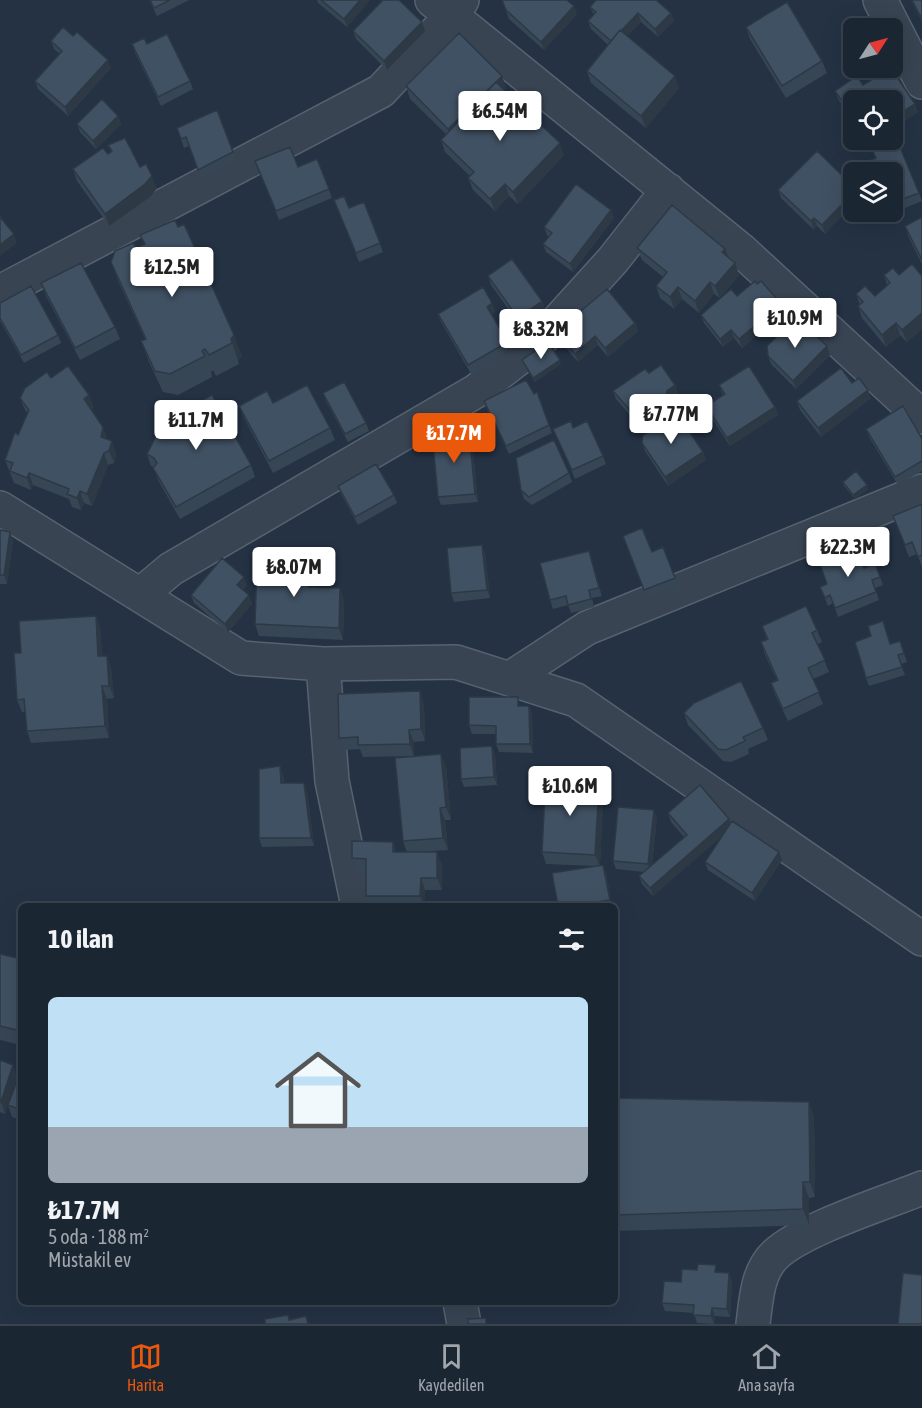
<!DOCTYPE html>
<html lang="tr">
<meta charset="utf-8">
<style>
:root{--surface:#1b2633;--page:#242e3b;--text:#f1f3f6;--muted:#a0a5ac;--line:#39434e;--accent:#ea580c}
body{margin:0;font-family:"Asap Condensed",sans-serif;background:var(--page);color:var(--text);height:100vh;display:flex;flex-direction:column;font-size:22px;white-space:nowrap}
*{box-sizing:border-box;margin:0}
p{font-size:20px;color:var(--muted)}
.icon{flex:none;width:33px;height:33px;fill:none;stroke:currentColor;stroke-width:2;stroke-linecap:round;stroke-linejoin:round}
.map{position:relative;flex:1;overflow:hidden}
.drawer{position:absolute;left:18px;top:903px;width:600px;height:402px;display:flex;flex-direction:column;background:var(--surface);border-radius:9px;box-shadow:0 6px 24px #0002,0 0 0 2px var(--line)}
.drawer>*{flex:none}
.needle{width:39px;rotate:54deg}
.tools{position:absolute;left:843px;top:18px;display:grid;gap:12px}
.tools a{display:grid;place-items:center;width:60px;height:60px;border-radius:9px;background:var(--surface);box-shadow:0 6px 24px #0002,0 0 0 2px var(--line);font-size:30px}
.price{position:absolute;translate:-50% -51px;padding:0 14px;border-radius:6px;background:#fff;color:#222;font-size:20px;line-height:39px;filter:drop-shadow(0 2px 3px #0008)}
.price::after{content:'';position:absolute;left:50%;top:36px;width:18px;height:14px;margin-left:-9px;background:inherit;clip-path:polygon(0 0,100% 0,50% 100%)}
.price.current{background:var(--accent);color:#fff}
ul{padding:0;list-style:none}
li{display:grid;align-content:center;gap:12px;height:318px;padding:0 30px}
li+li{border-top:2px solid var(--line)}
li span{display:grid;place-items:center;height:186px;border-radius:9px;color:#555}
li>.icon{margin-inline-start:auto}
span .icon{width:108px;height:108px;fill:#fffc;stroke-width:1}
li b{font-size:26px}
h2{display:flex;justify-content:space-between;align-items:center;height:72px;padding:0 30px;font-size:26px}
.dock{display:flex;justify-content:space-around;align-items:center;height:84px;border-top:2px solid var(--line);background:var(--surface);font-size:16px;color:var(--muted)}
.dock a{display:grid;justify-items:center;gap:3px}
.dock .current{color:var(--accent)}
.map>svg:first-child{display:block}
</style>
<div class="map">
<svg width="922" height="1324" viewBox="0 0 922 1324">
<rect width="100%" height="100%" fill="#243244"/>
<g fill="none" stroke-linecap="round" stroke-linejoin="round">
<defs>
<path id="minor" d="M432 0 741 250 922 417
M880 0 922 82
M0 292 381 91 453 14 462 0
M0 508 241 658 323 664 456 662 576 700 922 939
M140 595 171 569 476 391 537 344 613 260 668 190
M323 664 332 781 358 906
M509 679 587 628 922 491
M460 1302 464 1324
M753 1324C756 1301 757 1272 775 1255 802 1229 885 1203 922 1188"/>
</defs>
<!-- minor casing -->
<use href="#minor" stroke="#576270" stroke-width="36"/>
<!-- minor -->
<use href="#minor" stroke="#394453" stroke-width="33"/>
</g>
<!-- wall -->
<path fill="#374655" d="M149 0H189L157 16Z
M317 0H370L347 27 318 3Z
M502 0 577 14 544 50 509 19Z
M911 0H922V21Z
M590 7 671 13 674 21 658 37 641 22 627 36 679 88 646 128 591 83 587 71 608 45 591 29 588 21 594 15Z
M422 22 425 31 387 70 356 39 353 31Z
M746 27 822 61 827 73 786 98 750 39Z
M51 41 111 68 68 116 38 89 35 81 60 54 54 49Z
M132 44H147L190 81 193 89 161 106 135 53Z
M502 76 506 88 504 90 564 155 518 204 509 196 495 211 473 190 468 178 470 176 445 152 441 140 446 134 410 99 406 86Z
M863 85 918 112 892 129V100H854V122L838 99 835 91Z
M217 110 236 160 201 178 189 146 184 148 177 128Z
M118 116 121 124 96 149 80 132 77 124Z
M108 145 140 167 157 188 150 197 109 226 77 181 73 169 108 154 111 152Z
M875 158 919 193 922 201 874 221 870 212H892V172Z
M317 159 332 198 279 220 255 161 298 167Z
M778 190 853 191 848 197 851 206 825 234 817 226 814 230 781 198Z
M334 200 349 208 364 202 383 252 359 262Z
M611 210 614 218 573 272 546 252 543 244 549 237 547 235 544 227Z
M922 217V264L909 238 905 226Z
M175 220 242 356 238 360 239 364 216 376 213 370 211 372 212 377 178 395 163 392 149 362 141 341 145 339 119 283 111 262 136 248 144 244 140 235Z
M637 248 725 249 728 257 735 263 739 275 720 298 714 294 699 313 682 299 674 309 660 298 656 286 663 277 642 260Z
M884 275 922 276V329L907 342 900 335 886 347 862 318 858 306 860 305 856 294 875 296 887 285Z
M488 276 542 301 545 310 521 327 491 285Z
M41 283 115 327 120 339 80 360 46 296Z
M757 284 777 299 780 307 771 314 774 320 742 348 734 338 723 347 704 323 701 315Z
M0 303 58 335 61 343 24 363 0 321Z
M492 303 495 312 492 314 508 342 511 350 471 374 441 322 438 314Z
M635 323 638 331 608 357 598 345 578 362 559 340 556 332Z
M827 346 830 355 796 389 771 364 768 356Z
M522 360 561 364 535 382 523 364Z
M649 373 675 385 678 394 670 399 669 410 642 429 616 399 613 391Z
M51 378 89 395 94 408 91 409 108 440 116 453 114 463 108 465 92 506 84 503 81 510 72 507 69 499 33 485 31 490 14 483 5 460 18 435 28 414 25 410 20 398Z
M852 383 871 398 821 437 800 410 797 401Z
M719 385 775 407 778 415 730 446 709 414 706 406 723 395Z
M537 392 552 433 509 454 487 409 484 401 534 394Z
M323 393 366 423 369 431 348 442 326 401Z
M273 403 330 428 335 440 273 473 244 418 239 406Z
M179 413 251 465 255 477 180 519 158 480 154 467 151 466 147 454Z
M573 428 603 456 606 464 575 479 553 429Z
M866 429 922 439V471L898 485 869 437Z
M472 439 478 502 441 505 438 497Z
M642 443 703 452 706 460 668 486 645 451Z
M569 473 572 482 532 505 524 499 521 490Z
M843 482 868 489 855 499 844 486Z
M338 486 394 495 397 503 358 525 341 494Z
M922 504V567L917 554 909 557 893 516Z
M0 530 13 540 7 584H0Z
M623 536 652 552 663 547 678 586 647 598Z
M589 551 602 596 592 598 594 607 571 613 568 605 553 609 550 600Z
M485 553 490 598 454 602 451 593Z
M875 563 883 585 875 588 879 600 838 617 833 603 828 606 820 587Z
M308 565 313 577V587L344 600 343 640 259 636 255 624Z
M247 585 243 590 252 604 228 632 194 603 191 595Z
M96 616 100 628 102 656H107L111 668 114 698 107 699 109 738 31 743 27 731 25 712H22L17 700 21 653Z
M762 626 817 630 822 642 818 644 829 672 813 679 823 704 788 721 775 695 771 683 777 680 765 655 761 642 767 640Z
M900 641 907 662 901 664 905 675 869 686 866 678 890 644Z
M424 703 425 741 414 742V756L363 757 360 749 344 750 339 738Z
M521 706H529L532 714 533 753 499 752 496 744V734H472L469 725Z
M684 713 763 728 768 740 748 749 749 754 731 762 723 761 688 725Z
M492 746 495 755 497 785 464 787 461 779Z
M446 766 451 820H445L448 850 419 852 442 864V890H425V906H370L366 896V871H357L352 858 397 852H407L403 841Z
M283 774 284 783 307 791 314 846 262 847 259 838Z
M567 784 603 798 600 866 606 873 612 906H558L595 866 546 864 542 852Z
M668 813 729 819 731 823 782 860 755 901 708 870 705 862 722 836 653 896 642 884 639 876 644 872 616 869 613 861 657 818 652 865 684 837 671 822Z
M0 954 21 959V1045L0 1040Z
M0 1060 17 1077 5 1114 0 1112Z
M21 1070V1120L12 1117 8 1105Z
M615 1098 809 1102 814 1118 815 1197 809 1198V1225L615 1231Z
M718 1272 732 1281 730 1317 715 1316 714 1324 697 1323 694 1313 665 1311 662 1303 681 1282Z"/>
<!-- shaded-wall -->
<path fill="#2d3945" d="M360 0H370L347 27 344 19Z
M574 6 577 14 544 50 541 42Z
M638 13 641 22 614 50 611 42Z
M671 13 674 21 658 37 655 29Z
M422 22 425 31 387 70 384 61Z
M108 60 111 68 68 116 65 107Z
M502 76 506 88 453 141 448 129Z
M675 76 679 88 646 128 641 116Z
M915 104 918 112 892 129V119Z
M118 116 121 124 96 149 93 141Z
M867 140H877L869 145Z
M560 143 564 155 518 204 513 192Z
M152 176 157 188 150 197 109 226 105 214Z
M850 183 853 191 845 200 842 192Z
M505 184 509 196 495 211 490 199Z
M848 198 851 206 825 234 822 225Z
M611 210 614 218 573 272 570 264Z
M814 218 817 226 814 230 811 221Z
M14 234 17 243 0 256V245Z
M725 249 730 261 722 252Z
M735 263 739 275 720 298 715 286Z
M710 282 714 294 699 313 695 301Z
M678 287 682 299 674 309 670 297Z
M777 299 780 307 771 314 774 320 742 348 739 339 767 307Z
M542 301 545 310 521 327 518 318Z
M492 303 495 312 490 315 487 307Z
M922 313V329L907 342 902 330Z
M635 323 638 331 608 357 605 348Z
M896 323 900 335 886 347 882 335Z
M731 330 734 338 723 347 720 339Z
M234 335 242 356 238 360 239 364 231 339Z
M595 336 598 345 578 362 575 354Z
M827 346 830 355 796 389 793 381Z
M560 360 561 364 535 382 533 378Z
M675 385 678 394 670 399 669 410 642 429 639 420 667 391Z
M868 390 871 398 821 437 818 428Z
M89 395 94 408 88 411 84 399Z
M775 407 778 415 730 446 727 438Z
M103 427 108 439 105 449 101 437Z
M469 430 472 439 478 502 475 494Z
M112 441 116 453 114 463 109 451Z
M703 452 706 460 668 486 665 477Z
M104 453 108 465 92 506 87 494Z
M29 473 33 485 31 490 27 478Z
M867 485 868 489 855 499 853 495Z
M80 491 84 503 81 510 77 498Z
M10 532 13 540 7 584 4 575Z
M482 545 485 553 490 598 487 590Z
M589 551 592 559 602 596 599 588Z
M308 565 313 577 312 599 308 587Z
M244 577 247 585 240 594 237 585Z
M340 588 344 600 343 640 339 628Z
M249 595 252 604 228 632 225 624Z
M96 616 100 628 103 668 98 656Z
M107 656 111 668 114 698 109 686Z
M102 686 107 699 109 738 105 726Z
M420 691 424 703 425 741 421 729Z
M529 706 532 714 533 753 530 744Z
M409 730 414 742V756L410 744Z
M492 746 495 755 497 785 494 777Z
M441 754 446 766 451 820 446 807Z
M280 766 283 774 284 792 281 783Z
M563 773 567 785 562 784Z
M304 783 307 791 314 846 311 838Z
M599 786 603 798 600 867 595 855Z
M440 808 445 820 448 850 443 838Z
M654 810 657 818 651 873 648 864Z
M729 819 732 828 653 896 650 888Z
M393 842 397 854 393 852Z
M437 852 442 864V890L437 878Z
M779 852 782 860 755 901 752 893Z
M603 865 606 873 612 906 610 900Z
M421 878 425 890V906H424L420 896Z
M13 1065 17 1077 5 1114 1 1102Z
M809 1102 814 1118 815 1197 810 1182Z
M803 1182 809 1198V1225L803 1209Z
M729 1273 732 1281 730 1317 727 1309Z
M712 1308 715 1316 714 1324 711 1316Z"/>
<!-- building -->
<path fill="#405163" stroke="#2d3945" stroke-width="1.5" d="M150 0H170L154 8Z
M321 0H360L344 19Z
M383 0H399L422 22 384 61 353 31Z
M502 0H567L574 6 541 42 506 10Z
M596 0H656L671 13 655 29 638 13 621 31 620 30 611 41 588 21 596 12 590 7Z
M912 0H922V19Z
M787 2 822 61 782 86 746 27Z
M63 27 73 36 77 32 108 60 65 107 35 81 62 51 51 41Z
M620 30 675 76 641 116 587 71Z
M459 33 502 76 448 129 406 86Z
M167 34 190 81 158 97 132 44 144 38 147 44Z
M891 68 915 104 892 119V100H854V118L835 91 857 76 863 85Z
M496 82 560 143 513 192 505 184 490 199 468 178 474 172 441 140Z
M102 99 118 116 93 141 77 124Z
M217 110 233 152 198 170 186 137 181 139 177 128Z
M895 135 919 193 892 203V172H854L852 167 876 158 870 145 883 140H892V136Z
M125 138 140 167 146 164 152 176 145 184 105 214 73 169 103 148 108 154 112 151 108 145Z
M290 147 298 167 317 159 329 189 276 211 255 161Z
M817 151 850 183 842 192 848 198 822 225 814 218 811 221 778 190Z
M576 184 611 210 570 264 543 244 552 233 544 227Z
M344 196 349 208 364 202 380 243 356 253 334 200Z
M672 205 725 249 722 252 735 263 715 286 710 282 695 301 678 287 670 297 656 286 667 272 637 248Z
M0 217 14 234 0 245Z
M922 217V260L905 226Z
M175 220 178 227 184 224 234 335 231 339 232 343 209 355 205 349 202 351 205 356 170 374 155 371 141 341 146 339 111 262 115 251 133 243 136 248 145 244 140 235Z
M512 259 542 301 518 318 488 276Z
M81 263 115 327 75 348 41 283Z
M912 264 922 276V313L902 330 896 323 882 335 858 306 863 302 856 294 865 286 875 296 890 283 884 275 893 268 899 275Z
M755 281 757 284 761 281 777 299 767 307 771 312 739 339 731 330 720 339 701 315 731 289 737 296Z
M31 286 58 335 21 355 0 318V303Z
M483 287 492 303 487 307 508 342 468 365 438 314Z
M607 289 635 323 605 348 595 336 575 354 556 332Z
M797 317 827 346 793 381 768 356 767 346Z
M548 342 560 360 533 378 522 360Z
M661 365 675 385 667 391 666 402 639 420 613 391 645 369 649 373Z
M68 366 89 395 84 399 103 427 101 437 112 441 109 451 104 453 87 494 80 491 77 498 67 494 69 489 29 473 27 478 10 471 13 463 5 460 15 432 18 435 29 410 20 398 25 388 47 372 51 378Z
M749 366 775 407 727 438 706 406 725 394 719 385Z
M841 368 852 383 859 378 868 390 818 428 797 401Z
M526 380 534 394 537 392 549 425 506 446 484 401Z
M344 382 366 423 345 434 323 393Z
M307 385 330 428 269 461 239 406 267 391 273 403Z
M212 395 251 465 176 507 153 468 157 463 154 458 147 454 166 416 177 410 179 413Z
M903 406 922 439V461L895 477 866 429Z
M677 413 703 452 665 477 642 443 643 435Z
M571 421 573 428 587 421 603 456 572 470 553 429Z
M469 430 475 494 438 497 432 434Z
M554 440 569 473 529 497 521 490 516 458Z
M376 464 394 495 355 517 338 486Z
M856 471 867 485 853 495 843 482Z
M922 504V555L918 557 912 542 905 545 893 516Z
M642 528 652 552 663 547 675 578 644 590 623 536Z
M0 530 10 532 4 575H0Z
M482 545 487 590 451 593 447 548Z
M856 547 864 568 875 563 880 577 872 580 876 592 835 608 830 595 825 598 820 587 827 584 819 562Z
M589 551 599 588 589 590 591 599 568 605 566 596 550 600 540 563Z
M222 558 244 577 237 585 249 595 225 624 191 595Z
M257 563 308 565V587L340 588 339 628 255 624Z
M806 606 817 630 812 633 825 660 808 668 819 692 783 709 771 683 778 680 761 642 768 639 762 626Z
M96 616 98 656H107L109 686H102L105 726 27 731 24 699 17 700 14 653H21L19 621Z
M883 621 890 644 900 641 904 653 898 655 902 667 866 678 855 642 871 636 868 626Z
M741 681 763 728 743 737 745 741 726 750 718 749 684 713 694 703Z
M420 691 421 729 409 730 410 744 358 745V737L339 738 338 694Z
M469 697H518V706H529L530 744H496V726L469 725Z
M492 746 494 777 461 779 460 748Z
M441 754 446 807 440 808 443 838 403 841 395 758Z
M280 766 281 783H304L311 838H259V769Z
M546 772 563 773 562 784 599 786 595 855 542 852Z
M700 785 729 819 650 888 639 876 687 835 668 813Z
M618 807 654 810 648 864 613 861Z
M732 821 779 852 752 893 705 862Z
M352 841 393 842V852H437V878H421L420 896H366V859L352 858Z
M603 865 610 900 590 903V906H558L552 873Z
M0 954 21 959V1031L0 1026Z
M0 1060 13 1065 1 1102H0Z
M21 1070V1110L8 1105Z
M615 1098 809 1102 810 1182H803V1209L615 1215Z
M698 1264 716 1265 715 1272 729 1273 727 1309 712 1308 711 1316 693 1315 694 1305 662 1303 664 1281 681 1282 682 1269 697 1270Z
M903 1273 922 1275V1324H898Z
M288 1315 289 1320 306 1316 308 1324H265V1319Z
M486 1318V1324H468V1319Z"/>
</svg>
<div class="tools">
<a><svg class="needle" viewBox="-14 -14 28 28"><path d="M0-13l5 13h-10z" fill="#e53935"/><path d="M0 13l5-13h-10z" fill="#a0a5ac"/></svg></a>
<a><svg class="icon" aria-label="locate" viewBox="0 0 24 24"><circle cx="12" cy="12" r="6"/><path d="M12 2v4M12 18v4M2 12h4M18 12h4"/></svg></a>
<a><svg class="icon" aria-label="layers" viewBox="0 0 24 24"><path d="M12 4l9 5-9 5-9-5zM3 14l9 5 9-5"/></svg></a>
</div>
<b class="price" style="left:500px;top:142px">₺6.54M</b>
<b class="price" style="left:172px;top:298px">₺12.5M</b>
<b class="price" style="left:795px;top:349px">₺10.9M</b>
<b class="price" style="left:541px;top:360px">₺8.32M</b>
<b class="price" style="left:671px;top:445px">₺7.77M</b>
<b class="price" style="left:196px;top:451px">₺11.7M</b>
<b class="price current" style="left:454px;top:464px">₺17.7M</b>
<b class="price" style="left:848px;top:578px">₺22.3M</b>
<b class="price" style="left:294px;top:598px">₺8.07M</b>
<b class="price" style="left:570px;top:817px">₺10.6M</b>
<section class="drawer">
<h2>10 ilan<svg class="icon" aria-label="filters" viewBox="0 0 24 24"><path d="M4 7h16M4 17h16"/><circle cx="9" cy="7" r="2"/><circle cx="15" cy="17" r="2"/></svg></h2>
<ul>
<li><span style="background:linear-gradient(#bfe0f5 70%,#9aa5b1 0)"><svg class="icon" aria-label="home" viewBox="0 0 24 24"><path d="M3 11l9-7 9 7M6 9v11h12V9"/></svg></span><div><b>₺17.7M</b><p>5 oda · 188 m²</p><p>Müstakil ev</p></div></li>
</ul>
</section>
</div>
<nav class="dock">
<a class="current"><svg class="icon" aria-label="map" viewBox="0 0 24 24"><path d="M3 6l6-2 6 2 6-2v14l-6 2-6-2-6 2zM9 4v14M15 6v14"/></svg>Harita</a>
<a><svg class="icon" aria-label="saved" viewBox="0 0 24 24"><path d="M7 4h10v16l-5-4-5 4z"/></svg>Kaydedilen</a>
<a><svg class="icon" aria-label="home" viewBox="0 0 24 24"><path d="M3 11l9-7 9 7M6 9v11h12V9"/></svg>Ana sayfa</a>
</nav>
